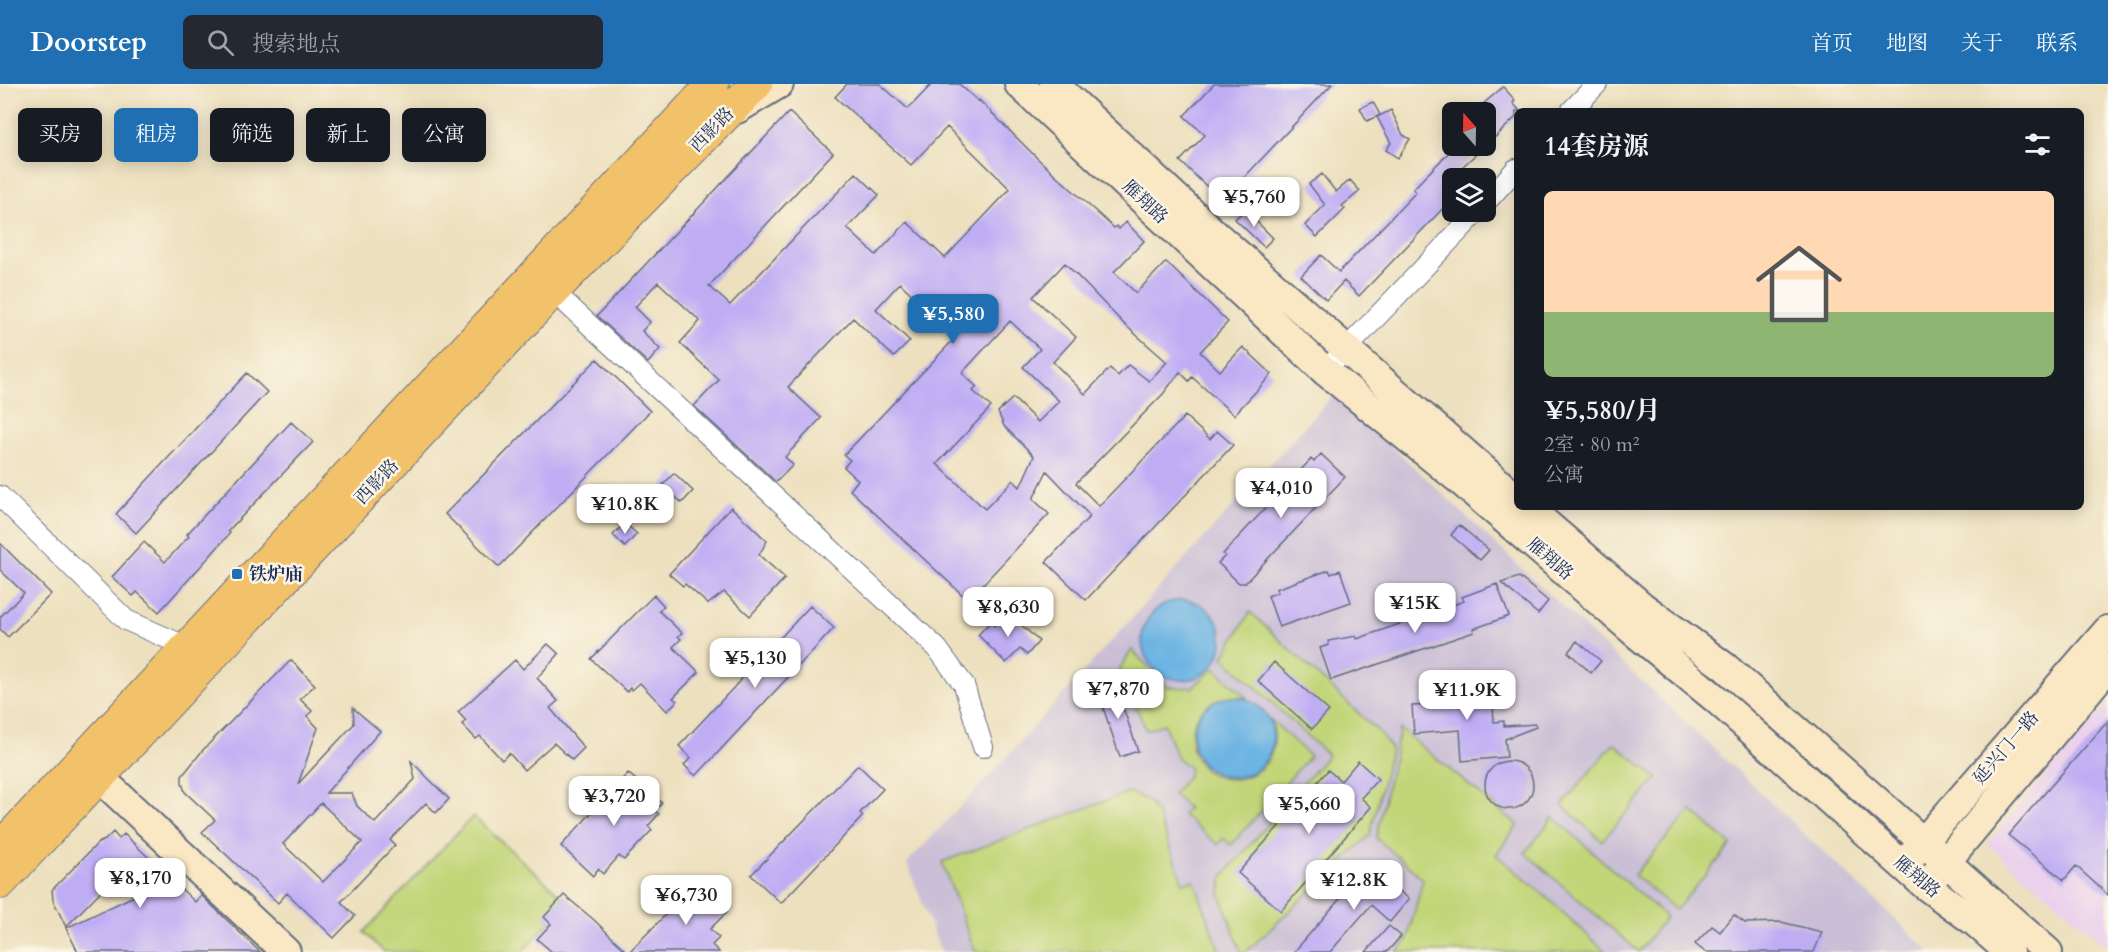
<!DOCTYPE html>
<html lang="zh">
<meta charset="utf-8">
<style>
:root{--surface:#171b24;--page:#242831;--text:#f1f3f6;--muted:#9ea1a6;--line:#363941;--accent:#1f6fb2}
body{margin:0;font-family:Cardo,"Noto Serif SC",serif;background:var(--page);color:var(--text);height:100vh;display:flex;flex-direction:column;font-size:22px;white-space:nowrap}
*{box-sizing:border-box;margin:0}
p{font-size:20px;color:var(--muted)}
.icon{flex:none;width:33px;height:33px;fill:none;stroke:currentColor;stroke-width:2;stroke-linecap:round;stroke-linejoin:round}
.map{position:relative;flex:1;overflow:hidden}
.drawer{position:absolute;left:1514px;top:24px;width:570px;height:402px;display:flex;flex-direction:column;background:var(--surface);border-radius:9px;box-shadow:0 3px 15px #0003}
.drawer>*{flex:none}
.top-card{position:absolute;left:18px;top:24px;width:570px;height:54px;display:flex;gap:12px}
.needle{width:39px;rotate:340deg}
.controls{position:absolute;left:1442px;top:18px;display:grid;gap:12px}
.controls a{display:grid;place-items:center;width:54px;height:54px;border-radius:9px;background:var(--surface);box-shadow:0 3px 15px #0003;font-size:30px}
.price{position:absolute;translate:-50% -51px;padding:0 14px;border-radius:12px;background:#fff;color:#222;font-size:20px;line-height:39px;filter:drop-shadow(0 2px 3px #0008)}
.price::after{content:'';position:absolute;left:50%;top:36px;width:18px;height:14px;margin-left:-9px;background:inherit;clip-path:polygon(0 0,100% 0,50% 100%)}
.price.on{background:var(--accent);color:#fff}
ul{padding:0;list-style:none}
li{display:grid;align-content:center;gap:12px;height:318px;padding:0 30px}
li+li{border-top:2px solid var(--line)}
li span{display:grid;place-items:center;height:186px;border-radius:9px;color:#555}
li>.icon{margin-inline-start:auto}
span .icon{width:108px;height:108px;fill:#fffc;stroke-width:1}
li b{font-size:26px}
h2{display:flex;justify-content:space-between;align-items:center;height:72px;padding:0 30px;font-size:26px}
.pill{padding:0 21px;border-radius:9px;background:var(--surface);box-shadow:0 3px 15px #0003;font-size:21px;line-height:54px}
.pill.on{background:var(--accent);color:#fff}
header{display:flex;align-items:center;gap:36px;box-sizing:border-box;height:84px;padding:0 30px;background:var(--accent);color:#fff}
header strong{font-size:28px}
nav{display:flex;gap:33px;margin-inline-start:auto;font-size:21px}
.search{width:420px;height:54px;background:var(--page);display:flex;align-items:center;gap:15px;box-sizing:border-box;padding:0 21px;border-radius:9px;color:var(--muted);font-size:22px}
.map>svg:first-child{display:block}
</style>
<header>
<strong>Doorstep</strong>
<div class="search"><svg class="icon" aria-label="search" viewBox="0 0 24 24"><circle cx="10" cy="10" r="6"/><path d="M15 15l6 6"/></svg>搜索地点</div>
<nav><a>首页</a><a>地图</a><a>关于</a><a>联系</a></nav>
</header>
<div class="map">
<svg width="2108" height="868" viewBox="0 0 2108 868">
<rect width="100%" height="100%" fill="#fcf5e5"/>
<filter id="ink" filterUnits="userSpaceOnUse"><feTurbulence type="fractalNoise" baseFrequency=".0167" numOctaves="2"/><feDisplacementMap in="SourceGraphic" scale="12" xChannelSelector="R" yChannelSelector="G"/><feConvolveMatrix kernelMatrix="1 2 1 2 8 2 1 2 1" color-interpolation-filters="sRGB"/></filter>
<filter id="wash" filterUnits="userSpaceOnUse"><feTurbulence type="fractalNoise" baseFrequency=".008" numOctaves="4" result="noise"/><feDisplacementMap in="SourceGraphic" scale="24" xChannelSelector="R" yChannelSelector="G"/><feGaussianBlur stdDeviation="1.35" result="paint"/><feColorMatrix in="noise" values="0 0 0 0 0 0 0 0 0 0 0 0 0 0 0 0 0 1.4 0 .05"/><feComposite in="paint" operator="in"/></filter>
<g filter="url(#wash)">
<rect width="100%" height="100%" fill="#ede0be"/>
<!-- built -->
<path fill="#ead1ec" d="M2108 620V863L1987 760Z"/>
<!-- industrial -->
<path fill="#cabfd6" d="M1335 309 1930 868H941L907 779 1002 678Z"/>
<!-- green -->
<path fill="#c2d579" stroke="#6e826c" stroke-width="1.5" d="M1250 528 1383 652 1391 665 1370 751 1246 868H1241L1220 810 1223 792 1328 671 1223 573Z
M1132 566 1168 603 1192 604 1214 584 1247 614C1177 602 1174 696 1234 695 1246 695 1259 688 1266 679 1275 666 1277 649 1270 635L1310 672 1231 761 1223 754 1218 761 1183 731 1188 724 1173 710 1188 692 1190 684 1177 674 1164 640 1146 646 1120 584Z
M1400 645 1518 741 1496 771 1544 811 1606 868H1397L1407 857 1423 795 1376 754Z
M1614 659 1657 694 1602 757 1562 721Z
M1129 708 1147 716 1157 729 1183 799 1194 796 1220 868H975L942 778Z
M1691 726 1731 761 1676 826 1634 791Z
M473 732 568 818 522 868H384L364 848Z
M1553 733 1666 833 1639 868 1525 769Z"/>
<!-- water -->
<path fill="#6cb4e3" stroke="#4472a0" stroke-width="1.5" d="M1142 556a40 40 0 1 1 80 0a40 40 0 1 1-80 0Z
M1193 653a40 40 0 1 1 80 0a40 40 0 1 1-80 0Z"/>
<g id="blocks">
<!-- building -->
<path fill="#bfadf4" fill-rule="evenodd" d="M847 0H880L908 25 932 0H959L978 17 979 16 1038 75 1114 144 1116 142 1119 145 1126 138 1144 157 1114 188 1136 209 1166 178 1228 238 1200 268 1220 287 1243 263 1272 290 1234 331 1192 293 1189 297 1180 288 1163 310 1076 399 1099 422 1185 332 1210 355 1217 347 1233 361 1086 516 1046 478 1090 432 1047 387 1033 415 1049 430 968 516 850 406 858 396 844 383 850 376 844 371 956 253 900 199 876 225 910 257 894 273 853 234 788 303 821 334 785 373 793 381 776 398 694 322 719 296 680 259 700 237 658 198 635 223 650 238 642 247 660 265 648 279 597 232 789 28 833 69 709 202 730 221 856 89 879 111 847 144 876 171 907 138 945 174 1010 105 947 43 911 81 835 13ZM1065 179 1124 240 1167 278 1149 297 1128 281 1118 292 1110 284 1085 310 1053 278 1076 253 1033 213ZM1010 237 1040 265 1023 283 1059 317 1038 338 1013 314 998 328 1004 342 1034 372 1020 403 1013 396 985 425 937 380 991 323 973 307 977 303 962 289Z
M1214 0H1332L1237 101 1240 103 1224 119 1180 77 1205 51 1184 32Z
M1503 3 1515 16 1513 19 1520 27H1516V33L1485 63V28L1476 26Z
M1373 18 1380 31 1367 37 1360 24Z
M1391 26 1403 51 1410 55 1398 74 1386 66 1391 59 1377 33Z
M1455 62H1485L1451 93 1452 115 1359 212 1344 197 1326 216 1301 192 1321 171 1339 188 1416 108 1413 105Z
M1322 90 1336 108 1350 96 1360 107 1342 122 1345 125 1317 153 1305 141 1325 121 1309 100Z
M1245 126 1273 154 1264 163 1235 135Z
M597 275 650 327 499 483 445 430Z
M247 289 267 308 136 449 116 430Z
M291 338 313 358 228 447 230 449 210 472 159 528 137 508 133 512 112 493 144 458 165 478 189 452 187 450Z
M1321 370 1345 393 1245 499H1239L1218 479 1225 472 1223 470 1311 375 1314 378Z
M674 389 693 407 682 419 663 401Z
M731 423 767 457 759 471 785 494 750 532 724 508 708 520 685 500 683 502 669 490Z
M625 439 637 450 625 463 613 451Z
M1459 441 1489 466 1480 476 1451 451Z
M0 459 51 510 8 553 0 545V533L24 509 0 486Z
M1329 486 1331 490 1340 486 1351 518 1279 543 1268 512 1278 508 1276 505Z
M1519 493 1548 517 1538 530 1501 499Z
M1497 500 1509 532 1473 545 1474 548 1331 596 1320 564 1329 561 1328 557 1356 552 1357 555 1464 517 1462 513Z
M654 511 664 522 659 527 682 549 678 552 681 555 673 563 699 588 673 614 677 617 667 627 640 599 632 606 630 604 627 608 591 575Z
M810 522 834 544 696 692 684 681 691 674 679 662Z
M1007 528 1039 557 1027 571 1020 565 1006 579 978 551 990 538 994 542Z
M1577 557 1601 577 1591 589 1568 568Z
M548 560 559 570 537 594 558 617 550 624 584 664 572 676 554 659 524 686 509 669 502 676 480 652 476 655 462 640 466 637 458 628 515 576 523 585Z
M291 576 315 601 300 615 312 627 307 632 318 644 298 700 354 640 353 624 380 647 326 709H352L357 722 375 739 415 695 411 677 449 715 436 729 426 719 390 756 395 761 341 818 355 832 334 854 287 809 278 819 202 748 215 736 185 708 182 699V692L203 666ZM321 719 362 758 323 798 283 760Z
M1274 578 1329 627 1312 645 1258 597Z
M1115 600 1138 667 1120 673 1097 606Z
M1492 602 1494 638 1504 637V642L1535 640 1536 643 1505 655 1507 673 1462 677 1460 646 1414 650 1412 622 1431 621 1430 606Z
M2108 637V811L2076 782 2064 796 2008 751Z
M1358 677 1378 695 1361 714 1371 723 1281 827 1238 789 1328 686 1341 697Z
M1485 701a24 24 0 1 1 48 0a24 24 0 1 1-48 0Z
M858 681 883 705 860 729 863 732 781 819 751 791Z
M628 689 662 719 655 727 659 730 648 742 652 746 624 776 619 772 603 790 598 785 593 792 561 762Z
M113 748 119 755 124 750 195 818 201 811 260 868H78L66 844 149 805 125 782 66 843 53 816 52 806 98 759 105 756Z
M1369 785 1377 788 1409 815 1390 838 1371 821 1330 868H1294L1363 788Z
M697 799 727 828 710 845 719 854 712 861 719 868H629Z
M564 811 593 835 627 868H552L537 855 551 840 544 833Z
M1734 831 1745 839 1781 838 1822 848 1814 868H1705L1695 860 1712 842 1720 848Z
M1389 842 1401 852 1387 868H1366Z"/>
</g>
</g>
<g filter="url(#ink)">
<use href="#blocks" fill-opacity="0" stroke="#646d80" stroke-width="1.5"/>
<g fill="none" stroke-linecap="round" stroke-linejoin="round">
<defs>
<path id="street" d="M1571 27 1597 0
M1485 119 1516 85
M553 207 937 564 964 601 983 663
M1325 287 1477 128
M0 412 126 536 187 563"/>
<path id="secondary" d="M1019 0 1325 287 1456 393 1633 547 1716 615 1926 802 1975 838 2009 868
M1054 0 1216 151 1516 414
M737 25 779 0
M1527 423 1643 523 1725 583 2048 868
M99 693 286 868
M1912 771 2108 546
M1935 791 2108 583"/>
<path id="primary" d="M0 764 713 0
M0 799 553 207 756 0"/>
</defs>
<!-- street casing -->
<use href="#street" stroke="#646d80" stroke-width="22"/>
<!-- secondary casing -->
<use href="#secondary" stroke="#646d80" stroke-width="32"/>
<!-- primary casing -->
<use href="#primary" stroke="#646d80" stroke-width="34"/>
<!-- street -->
<use href="#street" stroke="#fff" stroke-width="20"/>
<!-- secondary -->
<use href="#secondary" stroke="#fae7c3" stroke-width="28"/>
<!-- primary -->
<use href="#primary" stroke="#f2c26a" stroke-width="32"/>
</g>
</g>
<!-- markers -->
<rect fill="#1f6fb2" stroke="#fcf5e5" stroke-width="2" x="231" y="484" width="12" height="12" rx="3"/>
<g text-anchor="middle" dominant-baseline="central" stroke-width="5" stroke-linejoin="round" paint-order="stroke">
<!-- street labels -->
<g font-size="18" fill="#1b2f5e" stroke="#fcf5e5">
<text transform="translate(712 46) rotate(-46)">西影路</text>
<text transform="translate(1145 118) rotate(43)">雁翔路</text>
<text transform="translate(377 398) rotate(-47)">西影路</text>
<text transform="translate(1550 475) rotate(41)">雁翔路</text>
<text transform="translate(2006 664) rotate(-49)">延兴门一路</text>
<text transform="translate(1917 793) rotate(40)">雁翔路</text>
</g>
<!-- poi labels -->
<g font-size="18" font-weight="bold" fill="#1b2f5e" stroke="#fcf5e5" text-anchor="start">
<text x="249" y="490">铁炉庙</text>
</g>
</g>
</svg>
<div class="controls">
<a><svg class="needle" viewBox="-14 -14 28 28"><path d="M0-13l5 13h-10z" fill="#e53935"/><path d="M0 13l5-13h-10z" fill="#9ea1a6"/></svg></a>
<a><svg class="icon" aria-label="layers" viewBox="0 0 24 24"><path d="M12 4l9 5-9 5-9-5zM3 14l9 5 9-5"/></svg></a>
</div>
<b class="price" style="left:1254px;top:144px">¥5,760</b>
<b class="price on" style="left:953px;top:261px">¥5,580</b>
<b class="price" style="left:1281px;top:435px">¥4,010</b>
<b class="price" style="left:625px;top:451px">¥10.8K</b>
<b class="price" style="left:1415px;top:550px">¥15K</b>
<b class="price" style="left:1008px;top:554px">¥8,630</b>
<b class="price" style="left:755px;top:605px">¥5,130</b>
<b class="price" style="left:1118px;top:636px">¥7,870</b>
<b class="price" style="left:1467px;top:637px">¥11.9K</b>
<b class="price" style="left:614px;top:743px">¥3,720</b>
<b class="price" style="left:1309px;top:751px">¥5,660</b>
<b class="price" style="left:140px;top:825px">¥8,170</b>
<b class="price" style="left:1354px;top:827px">¥12.8K</b>
<b class="price" style="left:686px;top:842px">¥6,730</b>
<div class="top-card">
<a class="pill">买房</a>
<a class="pill on">租房</a>
<a class="pill">筛选</a>
<a class="pill">新上</a>
<a class="pill">公寓</a>
</div>
<section class="drawer">
<h2>14套房源<svg class="icon" aria-label="filters" viewBox="0 0 24 24"><path d="M4 7h16M4 17h16"/><circle cx="9" cy="7" r="2"/><circle cx="15" cy="17" r="2"/></svg></h2>
<ul>
<li><span style="background:linear-gradient(#ffd9b3 65%,#8fb573 0)"><svg class="icon" aria-label="home" viewBox="0 0 24 24"><path d="M3 11l9-7 9 7M6 9v11h12V9"/></svg></span><div><b>¥5,580/月</b><p>2室 · 80 m²</p><p>公寓</p></div></li>
</ul>
</section>
</div>
